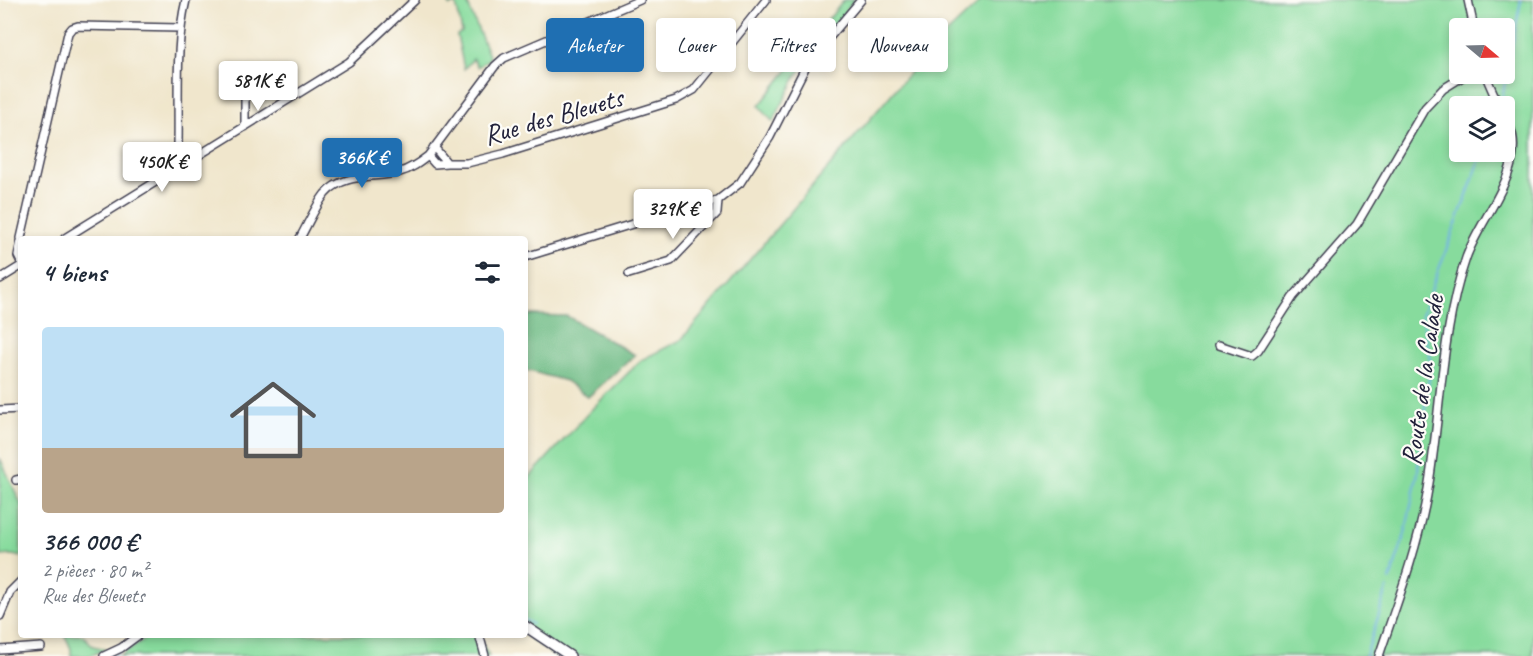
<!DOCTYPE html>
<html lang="fr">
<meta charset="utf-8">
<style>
:root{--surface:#fff;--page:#f2f2f3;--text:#1f2937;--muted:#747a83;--line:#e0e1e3;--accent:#1f6fb2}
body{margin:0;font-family:Caveat,sans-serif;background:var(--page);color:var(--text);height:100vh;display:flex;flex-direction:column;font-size:22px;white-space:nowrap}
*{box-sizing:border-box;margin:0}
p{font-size:20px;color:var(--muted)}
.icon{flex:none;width:33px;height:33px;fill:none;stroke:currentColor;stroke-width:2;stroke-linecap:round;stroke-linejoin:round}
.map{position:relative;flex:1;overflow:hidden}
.drawer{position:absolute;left:18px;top:236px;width:510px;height:402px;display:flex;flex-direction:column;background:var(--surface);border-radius:6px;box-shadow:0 3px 9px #0003}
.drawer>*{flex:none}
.guide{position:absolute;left:546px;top:18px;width:570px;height:54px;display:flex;gap:12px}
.needle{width:39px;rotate:109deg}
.tools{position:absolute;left:1449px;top:18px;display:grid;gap:12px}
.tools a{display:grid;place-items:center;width:66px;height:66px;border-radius:6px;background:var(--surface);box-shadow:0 3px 9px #0003;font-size:30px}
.price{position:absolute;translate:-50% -51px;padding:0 14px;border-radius:6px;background:#fff;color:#222;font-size:20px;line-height:39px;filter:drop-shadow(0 2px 3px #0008)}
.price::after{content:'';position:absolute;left:50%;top:36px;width:18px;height:14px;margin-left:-9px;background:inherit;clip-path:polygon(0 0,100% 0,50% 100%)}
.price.current{background:var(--accent);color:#fff}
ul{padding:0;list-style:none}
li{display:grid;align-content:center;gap:12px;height:318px;padding:0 24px}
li+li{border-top:2px solid var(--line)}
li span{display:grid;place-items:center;height:186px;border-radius:6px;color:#555}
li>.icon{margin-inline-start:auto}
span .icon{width:108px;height:108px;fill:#fffc;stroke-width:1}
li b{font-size:26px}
h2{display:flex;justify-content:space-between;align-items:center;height:72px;padding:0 24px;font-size:26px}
.pill{padding:0 21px;border-radius:6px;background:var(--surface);box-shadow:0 3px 9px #0003;font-size:21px;line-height:54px}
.pill.current{background:var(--accent);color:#fff}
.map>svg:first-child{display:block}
</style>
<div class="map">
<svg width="1533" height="656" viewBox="0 0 1533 656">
<rect width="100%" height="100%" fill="#fdfcf7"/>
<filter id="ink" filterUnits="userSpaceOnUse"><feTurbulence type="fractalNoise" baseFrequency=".0167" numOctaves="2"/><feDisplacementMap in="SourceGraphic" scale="12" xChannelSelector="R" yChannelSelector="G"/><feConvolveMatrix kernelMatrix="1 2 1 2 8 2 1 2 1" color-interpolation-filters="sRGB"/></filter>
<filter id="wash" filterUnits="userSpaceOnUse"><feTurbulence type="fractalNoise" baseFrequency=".008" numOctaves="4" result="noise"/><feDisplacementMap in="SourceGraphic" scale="24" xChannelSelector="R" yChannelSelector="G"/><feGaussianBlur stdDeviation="1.35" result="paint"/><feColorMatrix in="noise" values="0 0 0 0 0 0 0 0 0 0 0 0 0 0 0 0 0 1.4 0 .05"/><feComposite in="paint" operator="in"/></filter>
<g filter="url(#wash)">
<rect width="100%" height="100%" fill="#f0e6cc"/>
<!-- green -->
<path fill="#87db9d" stroke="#547e6c" stroke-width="1.5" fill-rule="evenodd" d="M447 0H466L490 58 478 67 473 59 464 69 457 35 462 32 456 3 450 6Z
M844 0H854L797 75 773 122 759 106Z
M982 0H1533V656H555L525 635V482L591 410 641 360 681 340 930 49ZM1460 28H1504V74H1460ZM1460 106H1504V152H1460Z
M358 153 360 164 334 170 332 158Z
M0 458 21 504V557L13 555 0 556Z
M152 634 478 635 489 656H120Z
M65 635H83L93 646 107 649 89 656H71V649Z"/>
<!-- forest -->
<path fill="#6dbb84" stroke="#486e60" stroke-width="1.5" d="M531 315 567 316 635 355 588 397 566 381 525 370V316Z"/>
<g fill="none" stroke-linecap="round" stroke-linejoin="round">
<!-- stream -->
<path stroke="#75b1e7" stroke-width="2" d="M1501 103 1521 0
M1390 580 1405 534 1418 472 1420 442 1431 365 1422 314 1483 152
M525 620 532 624
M126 649 146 634
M113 656 118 653
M1366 656 1387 588"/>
</g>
</g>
<g filter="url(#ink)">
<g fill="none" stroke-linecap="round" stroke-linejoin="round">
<defs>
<path id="minor" d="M1468 0 1474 28
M1485 74 1499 106
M245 127V96
M428 156 435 164 447 163 434 147
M447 163H467L503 154 676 100 694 90 766 0
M183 165 179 154 178 144C179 96 175 46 186 0
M21 238 68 33 72 28 78 26 180 28
M65 238 349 62 415 0
M300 238C308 224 315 207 325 194 344 172 375 179 400 172 411 169 419 163 428 156L495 66 504 58 640 0
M21 241 18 256 21 262
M525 257 688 207 718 200 740 183 770 137 807 64 861 0
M629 274 671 261 717 213 718 200
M0 279 21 266
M1219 345 1252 356 1258 351 1293 297 1357 224 1425 108 1443 89 1467 74
M0 410 21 409
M16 480 21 479
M0 616 10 592 21 581
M479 634 485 656
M0 650 41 647
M104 656 121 648 140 634
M1379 656C1397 603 1417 550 1427 495 1441 417 1440 334 1466 258 1479 220 1522 175 1512 133 1510 127 1507 122 1504 116"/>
<path id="tertiary" d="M525 626 570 656"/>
</defs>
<!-- minor casing -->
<use href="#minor" stroke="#413f51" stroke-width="10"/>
<!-- tertiary casing -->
<use href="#tertiary" stroke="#413f51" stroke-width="12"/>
<!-- minor -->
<use href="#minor" stroke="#fff" stroke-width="7"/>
<!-- tertiary -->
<use href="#tertiary" stroke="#fff" stroke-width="9"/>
</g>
</g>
<g text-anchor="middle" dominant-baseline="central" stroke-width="4.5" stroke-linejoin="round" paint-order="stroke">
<!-- street labels -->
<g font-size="28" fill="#22223b" stroke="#fdfcf7">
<text transform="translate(553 116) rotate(-16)">Rue des Bleuets</text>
<text transform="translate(1422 380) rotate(-82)">Route de la Calade</text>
</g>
</g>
</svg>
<div class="tools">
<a><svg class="needle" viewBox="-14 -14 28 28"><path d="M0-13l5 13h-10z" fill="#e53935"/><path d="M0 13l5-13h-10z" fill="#747a83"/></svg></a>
<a><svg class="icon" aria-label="layers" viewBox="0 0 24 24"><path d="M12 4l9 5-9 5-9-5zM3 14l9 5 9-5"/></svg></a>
</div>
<b class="price" style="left:258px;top:112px">581K €</b>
<b class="price current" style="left:362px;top:189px">366K €</b>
<b class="price" style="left:162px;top:193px">450K €</b>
<b class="price" style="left:673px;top:240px">329K €</b>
<div class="guide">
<a class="pill current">Acheter</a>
<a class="pill">Louer</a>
<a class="pill">Filtres</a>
<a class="pill">Nouveau</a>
</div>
<section class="drawer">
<h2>4 biens<svg class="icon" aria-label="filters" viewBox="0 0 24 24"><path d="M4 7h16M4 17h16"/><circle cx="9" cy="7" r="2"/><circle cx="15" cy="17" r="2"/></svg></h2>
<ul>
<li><span style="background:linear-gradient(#bfe0f5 65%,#b9a48a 0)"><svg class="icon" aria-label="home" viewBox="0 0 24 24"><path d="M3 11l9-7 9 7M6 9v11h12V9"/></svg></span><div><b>366 000 €</b><p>2 pièces · 80 m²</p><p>Rue des Bleuets</p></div></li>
</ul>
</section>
</div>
